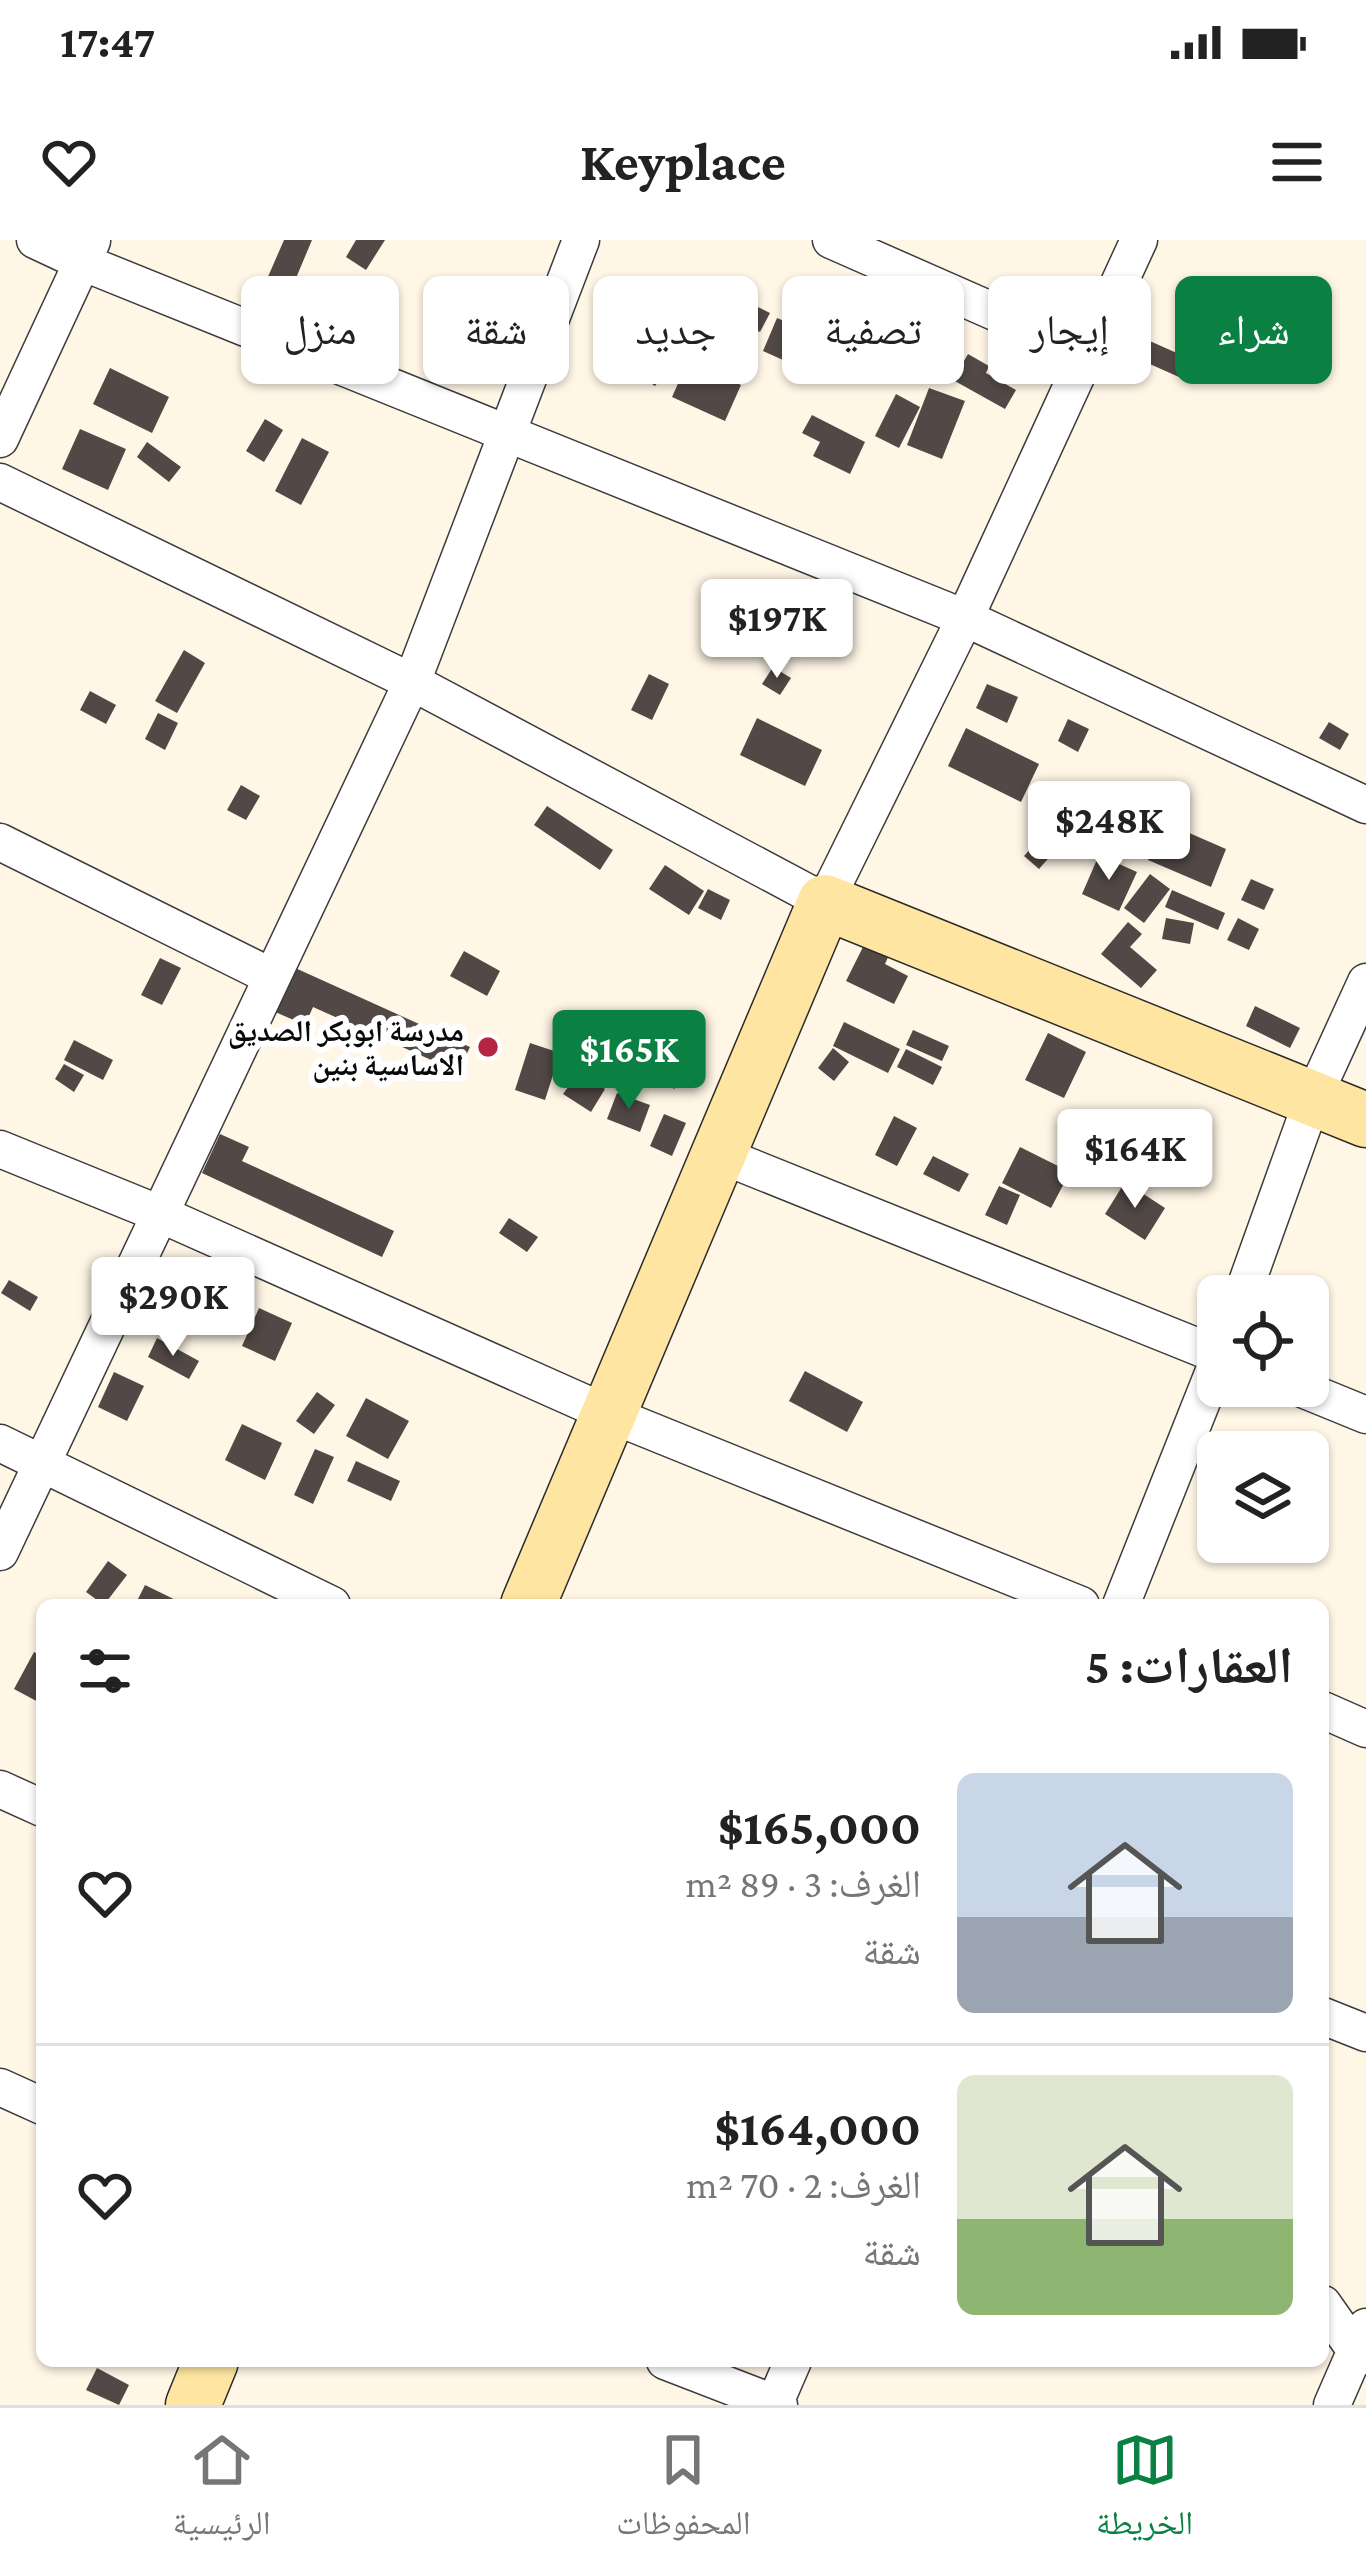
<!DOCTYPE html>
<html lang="ar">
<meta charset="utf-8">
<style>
:root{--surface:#fff;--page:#f6f6f6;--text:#222;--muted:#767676;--line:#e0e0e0;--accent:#0b8043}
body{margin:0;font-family:"Crimson Pro","Noto Naskh Arabic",serif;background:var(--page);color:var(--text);direction:rtl;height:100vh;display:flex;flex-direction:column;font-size:45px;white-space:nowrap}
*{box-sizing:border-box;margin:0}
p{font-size:39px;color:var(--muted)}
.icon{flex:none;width:66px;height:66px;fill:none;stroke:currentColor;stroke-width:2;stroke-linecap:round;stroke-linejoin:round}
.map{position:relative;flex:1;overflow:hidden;direction:ltr}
.details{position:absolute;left:36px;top:1359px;width:1293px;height:768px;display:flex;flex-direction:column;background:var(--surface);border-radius:18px;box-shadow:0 3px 9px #0004;direction:rtl}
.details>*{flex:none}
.top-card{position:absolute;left:36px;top:36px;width:1296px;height:108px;direction:rtl;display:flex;gap:24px}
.buttons{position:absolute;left:1197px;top:1035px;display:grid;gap:24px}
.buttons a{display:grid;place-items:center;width:132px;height:132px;border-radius:18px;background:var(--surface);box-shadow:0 3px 9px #0004;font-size:60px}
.price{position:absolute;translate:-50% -102px;padding:0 27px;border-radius:12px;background:#fff;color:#222;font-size:39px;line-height:78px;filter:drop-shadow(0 3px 6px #0008)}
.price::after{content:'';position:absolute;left:50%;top:72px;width:36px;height:27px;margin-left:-18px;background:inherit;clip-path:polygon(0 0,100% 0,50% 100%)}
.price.selected{background:var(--accent);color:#fff}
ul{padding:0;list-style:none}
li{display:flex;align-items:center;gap:36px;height:300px;padding:0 36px}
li+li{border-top:3px solid var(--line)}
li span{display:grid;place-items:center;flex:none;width:336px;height:240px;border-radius:18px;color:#555}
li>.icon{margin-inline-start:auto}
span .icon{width:144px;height:144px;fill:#fffc;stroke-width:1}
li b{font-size:51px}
h2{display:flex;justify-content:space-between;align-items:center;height:144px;padding:0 36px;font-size:51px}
.pill{padding:0 42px;border-radius:18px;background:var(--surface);box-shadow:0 3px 9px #0004;font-size:42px;line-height:108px}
.pill.selected{background:var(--accent);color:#fff}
.status{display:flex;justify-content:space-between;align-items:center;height:84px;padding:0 60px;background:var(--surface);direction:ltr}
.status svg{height:33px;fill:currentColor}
header{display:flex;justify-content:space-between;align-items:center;height:156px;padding:0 36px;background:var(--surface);font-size:54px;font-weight:700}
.tabs{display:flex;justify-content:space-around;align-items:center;height:168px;border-top:3px solid var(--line);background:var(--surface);font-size:33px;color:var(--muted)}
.tabs a{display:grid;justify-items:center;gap:6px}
.tabs .selected{color:var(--accent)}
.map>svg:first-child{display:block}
</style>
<div class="status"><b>17:47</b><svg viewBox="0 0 49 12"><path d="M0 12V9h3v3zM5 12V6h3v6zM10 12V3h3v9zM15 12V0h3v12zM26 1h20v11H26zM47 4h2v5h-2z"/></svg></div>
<header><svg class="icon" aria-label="menu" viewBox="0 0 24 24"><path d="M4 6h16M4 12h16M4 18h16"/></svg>Keyplace<svg class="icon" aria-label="heart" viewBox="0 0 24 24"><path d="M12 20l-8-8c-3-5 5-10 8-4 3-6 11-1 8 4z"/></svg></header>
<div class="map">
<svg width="1366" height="2165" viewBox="0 0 1366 2165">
<rect width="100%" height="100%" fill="#fff6e6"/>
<!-- building -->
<path fill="#524946" d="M284 0H312L291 50 267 39Z
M356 0H385L366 30 346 17Z
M1244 52 1273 63 1268 77 1239 65Z
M736 56 770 73 760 92 726 75Z
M335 60 365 78 355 94 325 76Z
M1220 66 1265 87 1247 127 1202 105Z
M457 76 474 84 454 123 436 114Z
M777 78 796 86 783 120 763 111Z
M1143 98 1188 118 1179 137 1134 117Z
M626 102 667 130 655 146 615 119Z
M915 104 955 118 948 139 907 125Z
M968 114 989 126 986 133 1016 150 1005 169 953 140Z
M688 121 741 145 725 181 672 157Z
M110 128 169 157 152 193 93 164Z
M929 148 965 161 942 219 907 205Z
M896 154 920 167 899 208 875 196Z
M812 175 865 202 850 234 813 216 820 202 802 193Z
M265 179 283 190 264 222 246 211Z
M80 189 126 209 108 250 62 229Z
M302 198 329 212 301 265 275 251Z
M147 202 181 227 169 242 137 217Z
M184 410 205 423 177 473 155 461Z
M773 427 791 438 780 455 762 444Z
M649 434 669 444 652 480 631 470Z
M987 444 1018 457 1007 483 976 468Z
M90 451 116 465 106 484 80 470Z
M158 473 178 483 165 510 145 499Z
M757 478 822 510 805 546 740 515Z
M1068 479 1089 489 1078 512 1058 501Z
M1329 482 1349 494 1340 510 1319 498Z
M966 488 1039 524 1021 562 948 526Z
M241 545 260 556 246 580 227 570Z
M547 566 613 610 600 630 534 585Z
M1164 582 1226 609 1211 647 1148 620Z
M1047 591 1061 604 1039 629 1024 616Z
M1099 615 1137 632 1119 671 1082 654Z
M665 625 704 651 689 675 649 649Z
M1150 634 1170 649 1144 683 1124 668Z
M1251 639 1274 649 1264 670 1241 660Z
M708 649 730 660 721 680 698 668Z
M1172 650 1225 673 1218 690 1165 667Z
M1166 678 1194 683 1190 704 1162 699Z
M1238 678 1259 689 1249 710 1227 700Z
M1128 682 1142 694 1130 707 1157 730 1141 748 1101 714Z
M865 703 889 715 885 724 908 736 894 764 846 741Z
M464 711 500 731 487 756 450 736Z
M160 718 181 728 162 765 141 755Z
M293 727 470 807 458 832 313 767 305 785 273 771Z
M1255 766 1300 788 1290 808 1246 786Z
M591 772 626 790 611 818 576 799Z
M844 782 900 809 888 833 833 806Z
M631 790 665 813 677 795 701 811 674 849 618 811Z
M913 790 949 806 942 821 906 805Z
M1048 793 1086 812 1064 858 1025 840Z
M74 800 113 820 103 840 64 820Z
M530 803 560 813 545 860 515 850Z
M833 808 849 822 834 841 818 828Z
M906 809 942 827 933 845 897 827Z
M64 824 84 835 74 852 55 839Z
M579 832 605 849 591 872 563 854Z
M617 853 650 865 640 892 607 879Z
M664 874 686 883 672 916 650 906Z
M894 876 917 888 897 926 875 915Z
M220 894 249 907 242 921 394 991 382 1017 202 933Z
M1020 907 1070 932 1051 968 1002 943Z
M933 916 969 934 959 952 923 934Z
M1125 942 1165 968 1145 1000 1105 974Z
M999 946 1020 955 1007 985 985 975Z
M509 978 538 997 527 1012 499 993Z
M9 1040 38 1057 30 1071 1 1053Z
M259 1068 292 1083 275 1121 242 1106Z
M157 1098 199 1121 189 1139 148 1117Z
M805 1131 863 1162 847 1192 789 1161Z
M114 1132 144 1146 127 1181 98 1167Z
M317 1152 335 1165 314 1194 296 1181Z
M366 1158 409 1181 388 1219 346 1196Z
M242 1184 282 1203 265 1240 225 1220Z
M315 1209 334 1217 313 1264 294 1255Z
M356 1221 400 1241 391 1261 347 1241Z
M108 1321 127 1335 104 1365 86 1352Z
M145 1345 186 1365H135Z
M34 1412 42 1416V1464L14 1449Z
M97 2128 129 2145 119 2165 86 2150Z"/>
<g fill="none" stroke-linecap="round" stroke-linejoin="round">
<defs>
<path id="street" d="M35 0 82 22 965 378 1366 565
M831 0 1088 113
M0 199 92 1
M0 242 412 442 825 662 965 378 1139 0
M0 602 272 737
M0 909 160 974 609 1174 1081 1365
M718 914 1218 1115
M1242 1056 1313 858 1366 742
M1295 1146 1366 1175
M0 1203 332 1365
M0 1312 412 442 581 0
M1121 1365 1218 1121
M1323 1470 1366 1489
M0 1549 42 1568
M1323 1776 1366 1793
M0 1847 42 1866
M1323 2064 1356 2111 1366 2116
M665 2121 779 2165
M774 2165 793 2121
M1332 2165 1366 2087"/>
<path id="secondary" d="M528 1365 825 662 1366 880
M193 2165 211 2121"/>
</defs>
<!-- street casing -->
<use href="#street" stroke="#3c3c3c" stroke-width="39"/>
<!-- secondary casing -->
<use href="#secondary" stroke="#2b2b2b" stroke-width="57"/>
<!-- street -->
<use href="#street" stroke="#fff" stroke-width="36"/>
<!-- secondary -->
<use href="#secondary" stroke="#fee6a2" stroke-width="54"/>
</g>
<!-- markers -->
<circle fill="#b62542" stroke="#fff" stroke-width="4.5" cx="488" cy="807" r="12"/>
<g text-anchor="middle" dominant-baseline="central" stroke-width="12" stroke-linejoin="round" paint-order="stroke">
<!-- poi labels -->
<g font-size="30" font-weight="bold" fill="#090909" stroke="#fff" text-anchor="end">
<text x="464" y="790">مدرسة ابوبكر الصديق<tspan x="464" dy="34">الاساسية بنين</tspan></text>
</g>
</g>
</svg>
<div class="buttons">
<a><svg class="icon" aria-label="locate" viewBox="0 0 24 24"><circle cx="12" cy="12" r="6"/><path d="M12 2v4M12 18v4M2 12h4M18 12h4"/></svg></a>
<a><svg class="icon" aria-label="layers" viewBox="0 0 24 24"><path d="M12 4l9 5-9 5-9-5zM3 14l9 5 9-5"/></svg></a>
</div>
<b class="price" style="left:777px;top:441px">$197K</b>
<b class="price" style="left:1109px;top:643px">$248K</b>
<b class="price selected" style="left:629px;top:872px">$165K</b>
<b class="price" style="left:1135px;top:971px">$164K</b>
<b class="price" style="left:173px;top:1119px">$290K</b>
<div class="top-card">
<a class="pill selected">شراء</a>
<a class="pill">إيجار</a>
<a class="pill">تصفية</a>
<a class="pill">جديد</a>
<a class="pill">شقة</a>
<a class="pill">منزل</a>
</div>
<section class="details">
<h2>العقارات: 5<svg class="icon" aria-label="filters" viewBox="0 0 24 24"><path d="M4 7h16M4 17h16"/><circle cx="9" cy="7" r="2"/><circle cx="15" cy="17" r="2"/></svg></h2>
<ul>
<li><span style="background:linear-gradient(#c9d6e8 60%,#9aa5b1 0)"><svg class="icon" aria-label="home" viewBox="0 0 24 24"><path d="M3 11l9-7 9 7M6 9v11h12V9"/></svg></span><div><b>$165,000</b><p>الغرف: 3 · 89 m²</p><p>شقة</p></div><svg class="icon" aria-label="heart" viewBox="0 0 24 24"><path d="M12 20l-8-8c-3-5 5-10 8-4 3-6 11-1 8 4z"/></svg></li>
<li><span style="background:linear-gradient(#dfe7d0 60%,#8fb573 0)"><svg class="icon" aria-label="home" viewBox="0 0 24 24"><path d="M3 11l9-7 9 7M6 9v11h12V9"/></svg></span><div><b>$164,000</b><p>الغرف: 2 · 70 m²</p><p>شقة</p></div><svg class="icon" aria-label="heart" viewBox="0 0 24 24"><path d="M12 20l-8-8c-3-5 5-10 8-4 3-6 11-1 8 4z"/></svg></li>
</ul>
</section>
</div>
<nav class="tabs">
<a class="selected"><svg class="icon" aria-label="map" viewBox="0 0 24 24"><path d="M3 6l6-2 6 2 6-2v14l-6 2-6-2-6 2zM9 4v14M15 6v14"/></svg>الخريطة</a>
<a><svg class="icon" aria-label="saved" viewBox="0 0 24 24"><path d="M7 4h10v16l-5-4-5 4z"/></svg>المحفوظات</a>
<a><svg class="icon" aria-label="home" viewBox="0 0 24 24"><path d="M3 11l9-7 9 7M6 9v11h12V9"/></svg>الرئيسية</a>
</nav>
